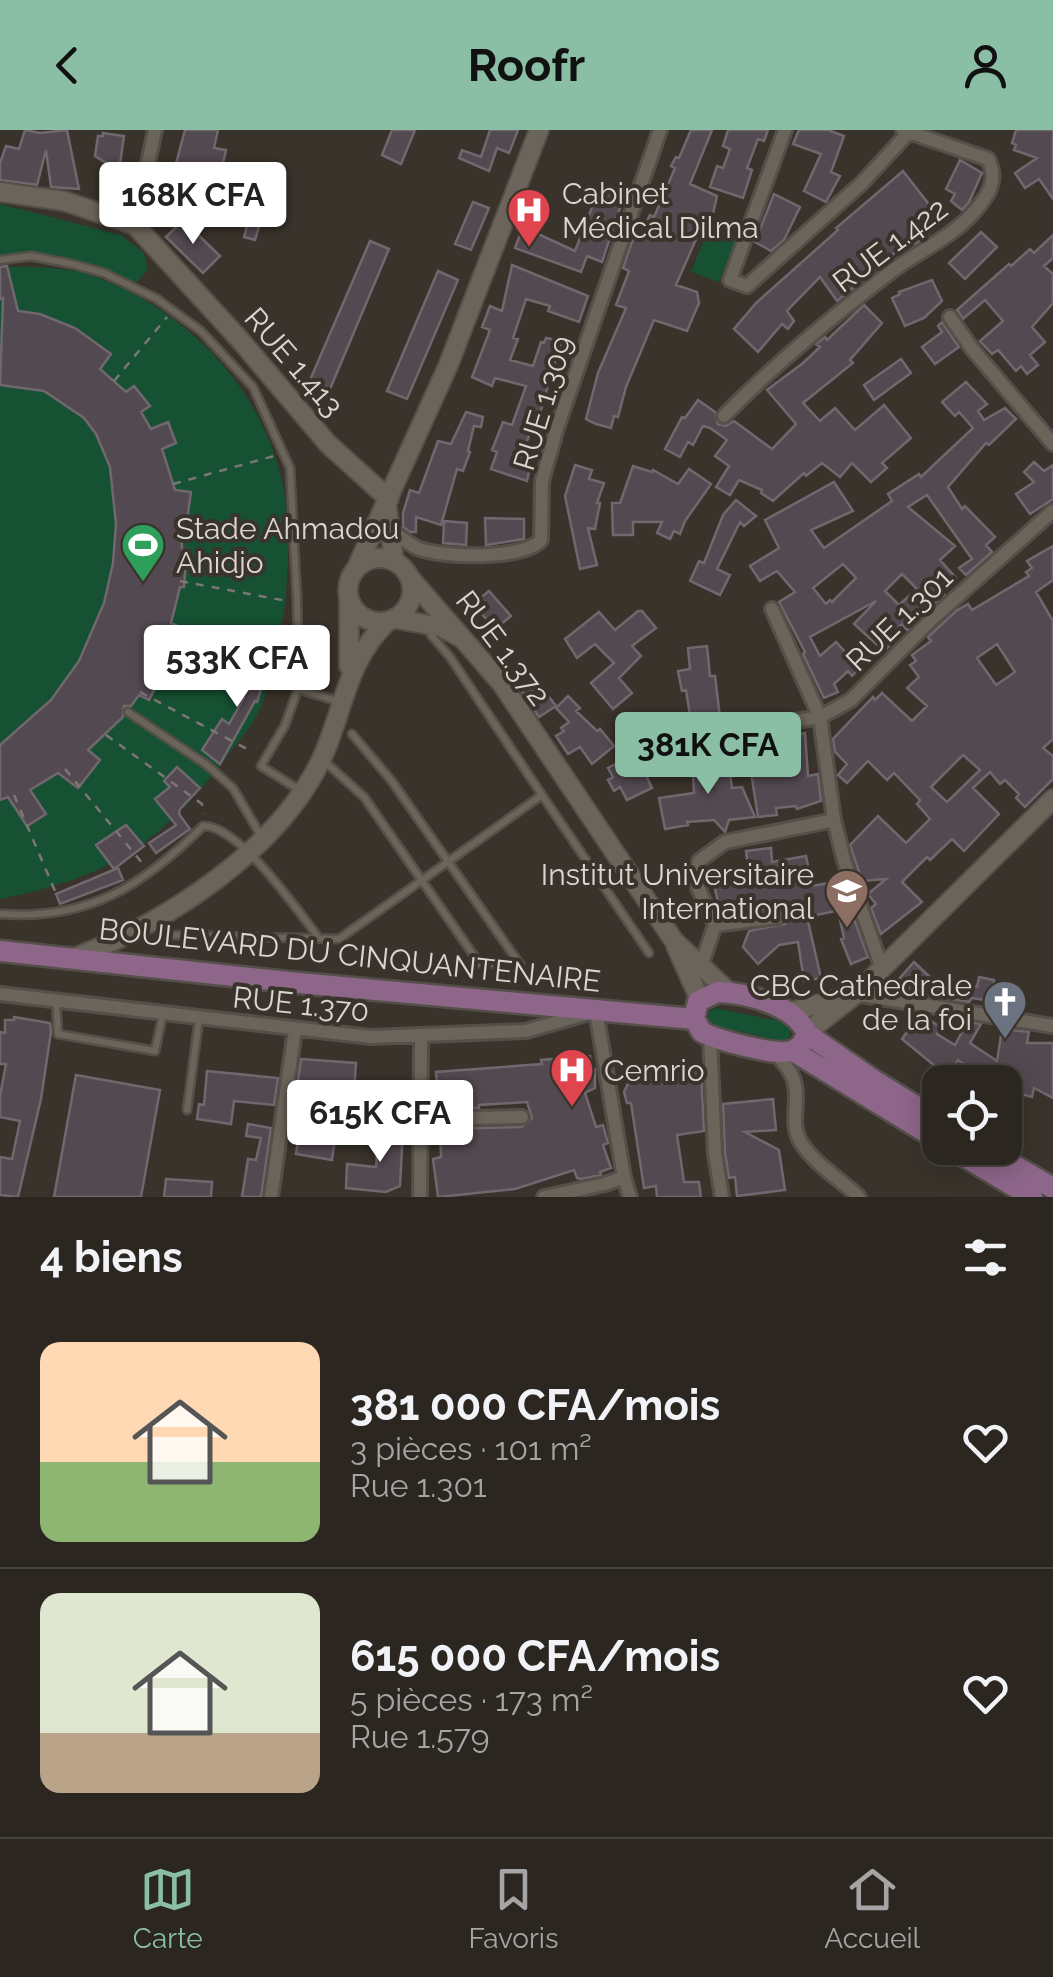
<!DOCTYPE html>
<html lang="fr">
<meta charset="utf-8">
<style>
:root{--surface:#2b2620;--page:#332e29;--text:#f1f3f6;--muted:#a6a5a5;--line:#47433e;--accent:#8abfa5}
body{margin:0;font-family:Raleway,sans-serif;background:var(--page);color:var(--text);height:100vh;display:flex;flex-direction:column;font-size:38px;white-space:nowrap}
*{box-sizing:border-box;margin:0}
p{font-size:32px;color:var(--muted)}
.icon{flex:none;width:55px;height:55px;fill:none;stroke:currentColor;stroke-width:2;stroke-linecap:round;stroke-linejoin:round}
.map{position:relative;height:1067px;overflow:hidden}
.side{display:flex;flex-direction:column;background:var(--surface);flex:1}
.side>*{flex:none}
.fabs{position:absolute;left:922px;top:935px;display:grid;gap:20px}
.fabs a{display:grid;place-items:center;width:100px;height:100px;border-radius:20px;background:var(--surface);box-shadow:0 5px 25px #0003,0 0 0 2px var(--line);font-size:50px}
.price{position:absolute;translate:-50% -85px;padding:0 22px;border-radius:10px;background:#fff;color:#222;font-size:32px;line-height:65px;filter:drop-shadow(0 2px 5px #0008)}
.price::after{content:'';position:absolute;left:50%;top:60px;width:30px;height:22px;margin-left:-15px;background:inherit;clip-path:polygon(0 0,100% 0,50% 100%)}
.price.on{background:var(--accent);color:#111}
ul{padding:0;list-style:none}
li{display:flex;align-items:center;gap:30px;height:250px;padding:0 40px}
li+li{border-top:2px solid var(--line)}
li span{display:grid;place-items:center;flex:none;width:280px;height:200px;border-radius:20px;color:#555}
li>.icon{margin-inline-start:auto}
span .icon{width:120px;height:120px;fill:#fffc;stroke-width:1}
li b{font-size:42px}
h2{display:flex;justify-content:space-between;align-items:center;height:120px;padding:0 40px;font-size:42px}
header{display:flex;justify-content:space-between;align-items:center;height:130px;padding:0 40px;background:var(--accent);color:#111;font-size:45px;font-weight:700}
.tab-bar{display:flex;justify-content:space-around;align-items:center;height:140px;border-top:2px solid var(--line);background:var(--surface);font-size:28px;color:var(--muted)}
.tab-bar a{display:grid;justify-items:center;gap:5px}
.tab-bar .on{color:var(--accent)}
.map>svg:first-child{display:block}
</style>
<header><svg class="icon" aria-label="back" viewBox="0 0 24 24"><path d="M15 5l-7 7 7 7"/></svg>Roofr<svg class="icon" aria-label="person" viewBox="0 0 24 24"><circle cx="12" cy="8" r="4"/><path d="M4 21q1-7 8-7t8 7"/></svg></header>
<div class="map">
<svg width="1053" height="1067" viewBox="0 0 1053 1067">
<rect width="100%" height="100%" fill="#39332b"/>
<!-- green -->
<path fill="#175133" d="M0 74 121 105 144 123 148 139 137 152 77 138 29 132 0 134Z
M709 97 737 106 719 152 691 142Z
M12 137C36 137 66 137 87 144 184 176 266 259 284 362 291 400 288 437 285 474 284 484 280 494 280 504 278 525 268 560 259 581 251 598 235 615 224 630 159 716 106 748 0 769V139Z
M715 878 784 892 790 898 789 908 781 911 712 895 708 889 709 882Z"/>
<!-- building -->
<path fill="#534950" stroke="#71676e" stroke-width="2.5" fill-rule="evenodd" d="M25 0 40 3 67 0 79 59 51 57 46 20 37 55 0 50V33L6 16 19 19Z
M185 0H218L214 18 226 20 219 51 194 45 193 49 173 45Z
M392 0H415L401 34 382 25Z
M490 0H518L509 23 497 18 489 41 459 28 462 20 481 27Z
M691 0H712L690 54 717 66 711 93 704 91 676 155 697 162 699 173 687 201 654 190 626 257 618 287 614 286 611 298 596 294 586 289 598 243 626 178 616 175 629 141 623 138 633 109 640 107 650 85 654 87 675 38 671 36 676 27 679 28Z
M728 0H768L764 11 758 9 747 38 752 40 743 68 710 57 717 36 723 38 730 19 723 16Z
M799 0H828L844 6 831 42 840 46 826 72 804 61 821 24 793 14Z
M1016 0H1053V69L1039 49 1025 58 1015 43 1037 28 1014 20 1016 15 1012 13Z
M103 3 124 6 119 41 95 26 98 6H103Z
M960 30 982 43 969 72 962 80 951 71 955 64 946 59Z
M903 41 942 91 918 112 911 116 908 112 837 171 820 147 787 181 794 191 788 199 782 194 758 222 734 199 756 173 838 100 836 98Z
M231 50 271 57 255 110 244 107 255 66 229 60Z
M600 57 624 66 602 132 587 126 581 142 515 118 523 97 575 121Z
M774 64 800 77 784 110 771 121 755 112Z
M473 72 489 78 471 120 455 114Z
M186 93 220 126 203 143 166 107 179 94 182 97Z
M981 102 997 117 965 149 949 133Z
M1053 105V128L1044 136 1053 144V173L1032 197 1045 212 1030 225 1038 235 1027 244 1021 236 1016 241 998 220 992 224 980 211 1003 191 985 170 963 189 957 180 1009 134 1011 136 1030 119 1034 123Z
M370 111 389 119 330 259 310 250Z
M512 135 588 166 579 192 548 181 550 176 526 169 513 208 518 209 510 230 533 236 541 212 544 213 546 208 561 211 539 287 543 288 540 298 533 296 518 334 530 338 527 351 491 339 497 322 492 320 503 292 512 295 526 256 495 248 492 256 472 247 490 200 482 197 490 176 502 181Z
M7 136 18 181 40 184 75 198 111 224 100 239 126 262 134 256 150 276 141 282 151 299 168 292 176 313 162 319 175 360 191 362 186 397H181L182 419H187L184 457H180L171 493 176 495 169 515 165 513 155 534 165 539 149 570 139 565 131 576H124L123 587 88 620 100 630 78 658 58 643 30 660 46 684 27 696 8 667 0 670V615L51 570 79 531 104 473 113 433 116 394 110 337 96 304 84 288 44 261 0 255 3 168 0 169V137Z
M438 141 458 150 407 269 387 261Z
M932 150 942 171 924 188 905 196 892 168 900 164 899 162Z
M864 175 882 193 850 230 853 233 803 273 820 291 835 278 855 300 884 275 911 308 882 333 887 338 871 352 852 333 840 347 822 333 806 346 804 343 773 371 761 363 762 360 739 350 730 365 716 357 729 336 715 326 727 310 710 298 703 296 693 315 688 312 680 327 665 319 682 287 685 288 698 270 715 282 718 294 726 296 734 291 772 319 796 294 767 260 803 233 820 217 816 214 825 207 827 210Z
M942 192 959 217 935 234 922 217 942 202 938 196Z
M901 229 911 243 874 270 864 255Z
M966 252 987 274 978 281 984 290 1005 278 1016 289 989 315 986 313 948 357 962 379 965 376 995 407 986 415 992 422 966 445 959 438 972 429 927 365 908 377 955 416 940 430 956 448 941 462 944 465 907 500 902 494 887 508 892 513 884 521 854 494 876 471 810 507 820 526 836 512 860 538 852 546 848 541 834 554 838 562 824 568 803 524 805 522 779 472 795 462 777 441 760 451 750 436 779 418 765 390 834 352 853 381 811 400 824 418 892 371 888 364 919 344 921 347 973 298 959 282 955 286 942 272ZM843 434 856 448 832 472 830 470 826 474 813 458ZM902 444 917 459 899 475 885 461Z
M466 282 483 287 481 297 474 296 468 321 470 322 463 341 457 339 441 395 416 387V402H410L403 397V383L410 360 419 363 438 311 451 314Z
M1034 332 1044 341 1053 335V369L1030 384 1016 364 1034 352 1024 342Z
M575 335 592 340 589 349 604 353 597 373H600L595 399 588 398 597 435 580 439 565 366Z
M633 336 652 342 653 340 678 354 689 339 711 354 685 391 680 404 674 401 670 409 657 403 662 392H633V405H613L612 373H620Z
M736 370 756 386 744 396 740 392 717 439 730 445 720 465 690 451 699 431 704 433 723 385Z
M485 388 524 389V409L486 415Z
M444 391 467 393 466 415 443 413Z
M1053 416V450L1036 462 1053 491V609L1043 618 1053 626V649L1025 677 1016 668 1019 664 1005 650 1000 654 990 642 973 658 999 684 964 721 952 709 930 730 927 727 902 752 922 772 881 804 871 778 876 774 868 764 886 749 862 751 850 715 878 686 906 713 930 689 917 674 920 670 894 643 887 650 868 631 847 653 838 645 847 634 835 622 833 609 873 567 875 570 882 563 912 591 927 576 907 558 919 547 910 535 916 531 912 525 931 511 928 507 956 481 968 474 972 480 1029 446 1026 442 1032 438 1027 431ZM997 514 1015 542 996 555 977 528ZM963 625 980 640 947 672 931 657Z
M489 461 511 486 495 499 473 474Z
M638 481H642L656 498 632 516 641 526 619 548 632 563 613 579 591 553 614 533 595 514 577 528 565 509 599 482 615 500Z
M707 516 710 546H715L720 587 706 588 705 584 690 586 686 560 682 561 678 541 690 539 688 518Z
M245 529 268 537 257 572 255 571 220 634 202 620 222 589 229 594 244 568 233 564Z
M523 554 531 561 539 554 556 576 539 587 520 558Z
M568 566 580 578 576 581 597 601 600 599 614 616 592 634 580 617 568 624 556 606 564 601 561 598 569 592 556 578Z
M805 603 808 646 818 644 821 671 797 679 796 676 776 678 777 685 758 687 748 623 779 618 777 608Z
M640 621 645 633 641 635 652 658 627 670 620 657 614 661 608 650 613 647 608 638Z
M727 623 732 658 742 657 755 687 729 690 725 702 714 690 687 692 688 695 665 699 659 668 694 663 692 629 697 627 711 630V624Z
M177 637 200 658 180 679 179 684 190 699 156 723 149 713 176 695 155 669 170 657 164 651Z
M126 695 144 716 114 739 96 715Z
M771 718 772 732 806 726 812 756 834 752 840 780 807 787 821 848 804 851 798 812 779 815 758 834 743 817 749 801 785 794 788 787 783 778 756 780 757 777H749L720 781 714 754 750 750 746 721Z
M118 738 123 750 60 774 56 764Z
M850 778 868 827 851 834 841 809 844 808 838 781Z
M914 832 932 849 977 857 979 847 994 850 991 871 972 868 969 872 890 859Z
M14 887 50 893 51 902 41 969 18 1067 0 1065V1027L12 1029 20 991 0 987V966L6 934H0V902L5 903V890H14Z
M916 889 926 896 930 890 941 898 937 904 955 915 967 892 981 894 970 913 997 931 1002 899 1029 902 1027 913H1053V968L1034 958 1032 967 1009 961 1005 958V952H975L980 945 958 930 943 952H930L935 936 902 909Z
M590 926 591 939H595V958L585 963 596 997 603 995 608 1013 603 1015 611 1038 600 1042 601 1045 581 1049 577 1048 574 1040 515 1059 438 1067 433 1029 441 1027 440 1002 444 999 522 997 532 988 527 972 479 975V978H439L436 942 542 934 541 930Z
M301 929 356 933 354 961 334 959 332 979 347 982 345 995 337 994 332 1030 296 1024 306 957H297Z
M646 936 701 939 704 1001 677 1005 684 1052H699L701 1067H657L656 1056 644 1058 631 973H627L624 962 632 945Z
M207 941 278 948 274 975 234 971 231 994 197 989 199 974 204 975Z
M76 945 160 960 141 1067H54Z
M773 969 776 1000 745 1002 779 1020 785 1060 737 1066 735 1047 729 1048 725 1023 723 974Z
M248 994 271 998 261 1067H242L248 1029 256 1030 261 1008 246 1006Z
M379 997 403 999 400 1056 386 1062 346 1058 347 1034 376 1037Z
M166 1049 212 1052 211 1067H164Z"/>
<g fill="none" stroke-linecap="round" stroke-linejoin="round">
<defs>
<path id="lane" d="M0 130 31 126 72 134 104 143 157 169 201 201 253 257 290 338 297 469 299 556 285 595 261 636 301 661
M298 559 340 572
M128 582 207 635 233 658 261 706
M352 604 391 650 519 833
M323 630 364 667 479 833 520 834
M542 665 649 823
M0 784C88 791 144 755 203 696 239 695 297 780 319 808
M171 805 339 809 542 665 450 527 431 505
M56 872 58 904 155 921 163 884
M187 980 199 889"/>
<path id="street" d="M785 0 730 150 747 156 862 53 909 2
M135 95 155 0
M950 187 973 220 1053 314
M724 286C775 234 834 185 892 141 917 122 952 107 973 83 988 66 999 51 988 29L903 0
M390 400C399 406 408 413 417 418 442 428 523 430 541 410L542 351 557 298 660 0
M695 608 820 587 772 479
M834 690 844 730 882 838
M715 795 778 787
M701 836 715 795 695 751 699 731 725 712 834 690 820 587 851 570 932 489 1053 381
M0 864 371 907 526 901 596 881 624 1047 630 1067
M856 864 1053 896
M710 906 715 1024 722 1067
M774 921C782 931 793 942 795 955 799 974 790 993 800 1011 813 1033 841 1050 859 1067
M420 989 522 987
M271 1067 295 900
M420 1067 421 907
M544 1067 605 1054 624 1047"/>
<path id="secondary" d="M0 62 64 71 135 95 241 211 328 314 389 369
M387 377 394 431
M348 460a32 32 0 1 1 64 0a32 32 0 1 1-64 0Z
M356 439 448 236 539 0
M410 448 502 554 674 811 729 862
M396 489 441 497 458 506
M349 536V472
M676 816 700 870
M76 827C167 792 279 720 322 628 344 580 346 531 387 492
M790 882 851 865
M806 903 856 864 1053 669"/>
<path id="primary" d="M0 821 288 852 694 889
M718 862C746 863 796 875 807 904 803 912 800 919 791 921 775 926 717 910 702 902L694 889 698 871Z
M807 904 875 951 940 991
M793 921 940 1011
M950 1018 1032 1067
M984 1018 1053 1058"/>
</defs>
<!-- lane casing -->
<use href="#lane" stroke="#544f48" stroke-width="11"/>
<!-- street casing -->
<use href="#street" stroke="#544f48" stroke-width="18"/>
<!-- secondary casing -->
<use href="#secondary" stroke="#544f48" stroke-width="22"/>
<!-- primary casing -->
<use href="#primary" stroke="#544f48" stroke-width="25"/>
<!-- path -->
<path stroke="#7c7770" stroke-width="2.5" stroke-dasharray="8 8" stroke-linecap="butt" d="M114 251 167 187
M173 354 274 326
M182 409 286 404
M180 451 287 471
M166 509 288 550
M140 562 247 619
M106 605 202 674 203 684
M65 639 143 734
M14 665 58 768"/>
<!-- lane -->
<use href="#lane" stroke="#6b645a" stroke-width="6"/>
<!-- street -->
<use href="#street" stroke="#6b645a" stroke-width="12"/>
<!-- secondary -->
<use href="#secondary" stroke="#6b645a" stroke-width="18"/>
<!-- primary -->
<use href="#primary" stroke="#8e668a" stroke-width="20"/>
</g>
<!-- icons -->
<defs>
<symbol id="hospital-pin" viewBox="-11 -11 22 30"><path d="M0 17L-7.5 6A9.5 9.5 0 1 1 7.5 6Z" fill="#e0444e" stroke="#39332b"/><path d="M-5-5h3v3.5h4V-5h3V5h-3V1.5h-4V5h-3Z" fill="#fff"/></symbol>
<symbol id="stadium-pin" viewBox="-11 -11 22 30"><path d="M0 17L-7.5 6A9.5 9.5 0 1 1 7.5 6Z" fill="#2e9e5b" stroke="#39332b"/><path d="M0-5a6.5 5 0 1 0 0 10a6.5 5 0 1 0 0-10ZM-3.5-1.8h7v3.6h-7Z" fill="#fff"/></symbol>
<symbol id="university-pin" viewBox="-11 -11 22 30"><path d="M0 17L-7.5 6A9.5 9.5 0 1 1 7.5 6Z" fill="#8d6e63" stroke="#39332b"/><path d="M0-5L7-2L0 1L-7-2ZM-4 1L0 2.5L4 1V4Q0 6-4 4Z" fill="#fff"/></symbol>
<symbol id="church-pin" viewBox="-11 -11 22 30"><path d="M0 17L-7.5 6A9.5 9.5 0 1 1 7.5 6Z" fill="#6b7280" stroke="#39332b"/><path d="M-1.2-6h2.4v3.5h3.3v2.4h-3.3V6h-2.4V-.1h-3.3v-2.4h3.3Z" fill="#fff"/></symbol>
</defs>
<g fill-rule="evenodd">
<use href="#hospital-pin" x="504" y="55" width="50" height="68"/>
<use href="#stadium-pin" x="118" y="390" width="50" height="68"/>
<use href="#university-pin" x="822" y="736" width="50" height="68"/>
<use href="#church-pin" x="980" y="847" width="50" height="68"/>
<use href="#hospital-pin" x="547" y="915" width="50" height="68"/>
</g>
<g text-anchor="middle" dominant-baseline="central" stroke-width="8" stroke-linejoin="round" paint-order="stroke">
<!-- poi labels -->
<g font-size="30" fill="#d9d5d0" stroke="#39332b" text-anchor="start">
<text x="562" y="63">Cabinet<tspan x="562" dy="34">Médical Dilma</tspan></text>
<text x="176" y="398">Stade Ahmadou<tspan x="176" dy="34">Ahidjo</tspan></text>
<text x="814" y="744" text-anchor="end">Institut Universitaire<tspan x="814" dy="34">International</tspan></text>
<text x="972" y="855" text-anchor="end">CBC Cathedrale<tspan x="972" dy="34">de la foi</tspan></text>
<text x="604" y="940">Cemrio</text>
</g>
<!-- street labels -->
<g font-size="30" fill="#d9d5d0" stroke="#39332b">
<text transform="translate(890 115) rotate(-37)">RUE 1.422</text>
<text transform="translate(294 232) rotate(49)">RUE 1.413</text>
<text transform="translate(543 273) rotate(-73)">RUE 1.309</text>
<text transform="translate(899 489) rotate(-44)">RUE 1.301</text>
<text transform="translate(503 518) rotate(53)">RUE 1.372</text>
<text transform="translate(350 825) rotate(6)">BOULEVARD DU CINQUANTENAIRE</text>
<text transform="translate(301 874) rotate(6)">RUE 1.370</text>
</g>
</g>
</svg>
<div class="fabs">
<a><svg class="icon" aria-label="locate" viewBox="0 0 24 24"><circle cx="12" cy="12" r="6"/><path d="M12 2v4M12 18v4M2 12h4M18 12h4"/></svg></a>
</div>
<b class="price" style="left:193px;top:117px">168K CFA</b>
<b class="price" style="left:237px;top:580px">533K CFA</b>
<b class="price on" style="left:708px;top:667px">381K CFA</b>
<b class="price" style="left:380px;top:1035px">615K CFA</b>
</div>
<section class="side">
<h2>4 biens<svg class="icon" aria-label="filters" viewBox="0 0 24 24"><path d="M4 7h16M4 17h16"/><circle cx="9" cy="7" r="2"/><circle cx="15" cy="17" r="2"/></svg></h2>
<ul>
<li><span style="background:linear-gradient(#ffd9b3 60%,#8fb573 0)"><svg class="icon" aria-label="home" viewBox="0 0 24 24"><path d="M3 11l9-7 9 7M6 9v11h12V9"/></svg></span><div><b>381 000 CFA/mois</b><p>3 pièces · 101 m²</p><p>Rue 1.301</p></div><svg class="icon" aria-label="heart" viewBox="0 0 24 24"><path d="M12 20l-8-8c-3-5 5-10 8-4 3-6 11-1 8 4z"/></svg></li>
<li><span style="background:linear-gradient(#dfe7d0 70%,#b9a48a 0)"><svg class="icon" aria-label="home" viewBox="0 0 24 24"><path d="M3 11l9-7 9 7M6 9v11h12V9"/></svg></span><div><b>615 000 CFA/mois</b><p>5 pièces · 173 m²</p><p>Rue 1.579</p></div><svg class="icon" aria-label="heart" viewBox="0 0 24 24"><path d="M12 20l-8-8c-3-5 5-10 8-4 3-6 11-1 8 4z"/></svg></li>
</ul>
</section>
<nav class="tab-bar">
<a class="on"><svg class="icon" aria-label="map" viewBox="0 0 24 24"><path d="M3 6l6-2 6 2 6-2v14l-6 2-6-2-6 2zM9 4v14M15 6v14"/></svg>Carte</a>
<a><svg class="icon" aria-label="saved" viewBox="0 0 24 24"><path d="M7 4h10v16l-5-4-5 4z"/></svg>Favoris</a>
<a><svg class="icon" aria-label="home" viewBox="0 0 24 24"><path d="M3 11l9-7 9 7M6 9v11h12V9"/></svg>Accueil</a>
</nav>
